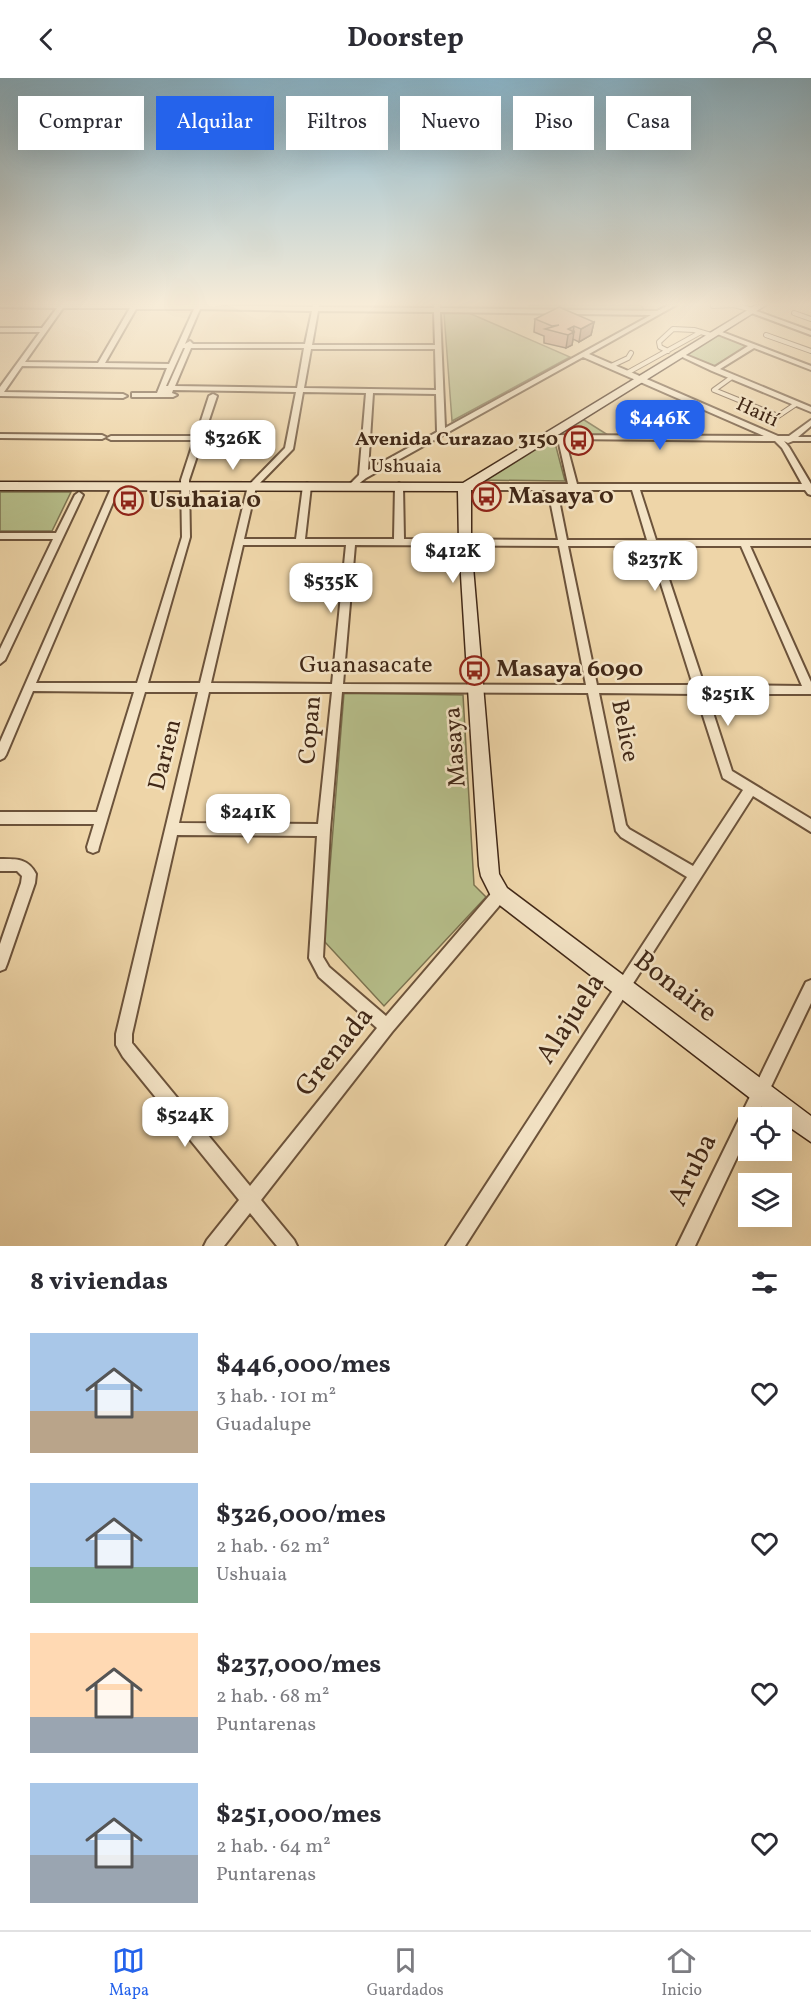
<!DOCTYPE html>
<html lang="es">
<meta charset="utf-8">
<style>
:root{--surface:#fff;--page:#f7f7f7;--text:#2b2b33;--muted:#7c7c81;--line:#e1e1e2;--accent:#2563eb}
body{margin:0;font-family:Vollkorn,serif;background:var(--page);color:var(--text);height:100vh;display:flex;flex-direction:column;font-size:22px;white-space:nowrap}
*{box-sizing:border-box;margin:0}
p{font-size:20px;color:var(--muted)}
.icon{flex:none;width:33px;height:33px;fill:none;stroke:currentColor;stroke-width:2;stroke-linecap:round;stroke-linejoin:round}
.map{position:relative;height:1168px;overflow:hidden}
.sheet{display:flex;flex-direction:column;background:var(--surface);flex:1}
.sheet>*{flex:none}
.top-card{position:absolute;left:18px;top:18px;width:776px;height:54px;display:flex;gap:12px}
.buttons{position:absolute;left:738px;top:1029px;display:grid;gap:12px}
.buttons a{display:grid;place-items:center;width:54px;height:54px;border-radius:0px;background:var(--surface);box-shadow:0 6px 24px #0002;font-size:30px}
.price{position:absolute;translate:-50% -51px;padding:0 14px;border-radius:12px;background:#fff;color:#222;font-size:20px;line-height:39px;filter:drop-shadow(0 2px 3px #0008)}
.price::after{content:'';position:absolute;left:50%;top:36px;width:18px;height:14px;margin-left:-9px;background:inherit;clip-path:polygon(0 0,100% 0,50% 100%)}
.price.active{background:var(--accent);color:#fff}
ul{padding:0;list-style:none}
li{display:flex;align-items:center;gap:18px;height:150px;padding:0 30px}
li span{display:grid;place-items:center;flex:none;width:168px;height:120px;border-radius:0px;color:#555}
li>.icon{margin-inline-start:auto}
span .icon{width:72px;height:72px;fill:#fffc;stroke-width:1}
li b{font-size:26px}
h2{display:flex;justify-content:space-between;align-items:center;height:72px;padding:0 30px;font-size:26px}
.chip{padding:0 21px;border-radius:0px;background:var(--surface);box-shadow:0 6px 24px #0002;font-size:21px;line-height:54px}
.chip.active{background:var(--accent);color:#fff}
header{display:flex;justify-content:space-between;align-items:center;height:78px;padding:0 30px;background:var(--surface);font-size:27px;font-weight:700}
.tabs{display:flex;justify-content:space-around;align-items:center;height:84px;border-top:2px solid var(--line);background:var(--surface);font-size:16px;color:var(--muted)}
.tabs a{display:grid;justify-items:center;gap:3px}
.tabs .active{color:var(--accent)}
.map>svg:first-child{display:block}
</style>
<header><svg class="icon" aria-label="back" viewBox="0 0 24 24"><path d="M15 5l-7 7 7 7"/></svg>Doorstep<svg class="icon" aria-label="person" viewBox="0 0 24 24"><circle cx="12" cy="8" r="4"/><path d="M4 21q1-7 8-7t8 7"/></svg></header>
<div class="map">
<svg width="811" height="1168" viewBox="0 0 811 1168">
<rect width="100%" height="100%" fill="#eed5a8"/>
<filter id="stains"><feTurbulence type="fractalNoise" baseFrequency=".00333" numOctaves="4"/><feColorMatrix values="0 0 0 0 .2 0 0 0 0 .09 0 0 0 0 .02 0 0 0 .5 -.17"/></filter>
<radialGradient id="worn" r=".72"><stop offset=".6" stop-color="#630" stop-opacity="0"/><stop offset="1" stop-color="#630" stop-opacity=".3"/></radialGradient>
<!-- green -->
<path fill="#b6be8a" stroke="#7c7350" stroke-width="1.5" d="M529 227H641L644 232 530 231Z
M444 235H469L570 279 452 343Z
M718 255 751 267 714 290 681 277Z
M581 340 608 357H552Z
M546 361H554L565 403 475 402Z
M0 414H71L52 453H0Z
M344 615 463 617 474 807 486 819 384 928 324 863Z"/>
<g fill="none" stroke-linecap="round" stroke-linejoin="round">
<defs>
<path id="lane" d="M713 228 734 227 753 232
M794 235 811 241
M766 257 811 273
M668 273 660 269 659 264 673 251 694 252 711 257
M611 288 628 280 631 275
M627 295 701 254
M732 299 714 312 778 338 796 326"/>
<path id="street" d="M0 227H202L313 229V227H319V229L434 230V227H440V230L657 233 669 227H676L589 276 778 358H789L811 342V348L798 359H811V363H793L788 365 784 363 789 369 811 406V417L808 416 805 412H640L656 462H811V468H750L811 604V616H707L732 693 811 741V754L753 718 465 1168H446L687 799 621 759 616 753 588 615 342 614 330 752 323 879 329 889 386 938 495 811 500 810 505 811 507 816 505 821 392 954 261 1122 294 1162 297 1168H277L250 1135 224 1168H204L207 1162 239 1122 123 979 116 967V956L198 614H145L99 769 98 773 93 775 88 773 87 769 94 746H0V734H97L134 614 33 613 6 677 4 680 0 682V664L112 408 116 405 120 408 36 605H137L182 459 181 402 194 362H111L107 360 111 358H196L209 318 213 316 217 318 189 402 190 459 148 605H200L248 408 285 370 296 314 173 312 172 315 177 317 173 319H132V315H157L167 290 22 288 4 314 123 316 127 318 123 320 0 318V309L40 254H0V250H42L57 230 0 229ZM63 230H130L98 285 25 284ZM136 231H194L169 286 105 285ZM200 231 312 233 305 266H193L190 263 185 266ZM318 233 434 234 435 267H312ZM440 234 651 237 445 350ZM183 270H185L168 308H166ZM191 270H304L297 310 175 308ZM311 271H435L436 312 304 310ZM583 279 764 358 544 357H541V361H558L568 406H465L461 409 465 412H548L558 462 404 461 403 408 399 405 395 408 394 461H305L311 408 307 405 303 408 296 461H244L256 409 293 371 303 314 366 315 359 397 348 408 352 411 366 400ZM373 315 436 316 437 354 368 392ZM565 361 775 363 782 370 802 406H577ZM557 412H632L647 462H567ZM243 467H346L332 606 211 605ZM355 467 559 468 586 607 343 606ZM568 468H649L693 607H597ZM658 468H741L802 608 704 607ZM209 614H332L318 746 179 745ZM599 615 696 616 723 700 743 712 693 788 629 751 626 747ZM177 757 317 758 309 880 319 899 377 950 250 1108 132 965V956Z
M751 231 811 253V257L749 234 748 233Z
M717 252 811 288V292L754 270 720 291 811 329V334L712 293 676 276 681 275 715 289 748 268 715 255 714 254Z
M0 356 102 357 106 359 102 361 0 360Z
M79 414 83 417 5 582 0 586V571L53 461H0V455H56L75 417Z
M0 781C16 781 28 780 36 796L35 805 7 886 5 891 0 893V866L21 805 22 798 17 793H0Z
M811 902V925L756 1040H748V1056L695 1168H677L806 904Z"/>
<path id="secondary" d="M756 227H766L471 411V465L499 796 507 810 811 1038V1064L782 1044V1040H776L493 822 481 798 479 788 459 465 458 413 0 412V404L463 405Z"/>
</defs>
<!-- lane casing -->
<use href="#lane" stroke="#6c533b" stroke-width="6"/>
<!-- street casing -->
<use href="#street" stroke="#6c533b" stroke-width="4"/>
<!-- secondary casing -->
<use href="#secondary" stroke="#412817" stroke-width="3"/>
<!-- lane -->
<use href="#lane" stroke="#f4e4c6" stroke-width="4"/>
<!-- street -->
<use href="#street" fill="#f4e4c6" fill-rule="evenodd"/>
<!-- secondary -->
<use href="#secondary" fill="#f4e4c6" fill-rule="evenodd"/>
</g>
<!-- wall -->
<path fill="#c39078" stroke="#412817" stroke-width="1.5" d="M535 241 594 244 591 257 579 264 573 261 572 267 566 270 544 265V258L534 254Z"/>
<!-- shaded-wall -->
<path fill="#9f7662" stroke="#412817" stroke-width="1.5" d="M594 244 591 257 579 264 581 251Z
M574 248 573 255 574 254 572 267 566 270 568 257V251Z"/>
<!-- building -->
<path fill="#e3a88c" stroke="#412817" stroke-width="1.5" d="M559 229 594 244 581 251 574 248 568 251 574 254 568 257 545 251 559 247 552 248 535 241Z"/>
<!-- sky -->
<linearGradient id="sky" x2="0" y2="1"><stop stop-color="#89b6cc"/><stop offset="0.58" stop-color="#f7ecd8"/><stop offset="1" stop-color="#f7ecd8" stop-opacity="0"/></linearGradient>
<rect width="811" height="390" fill="url(#sky)"/>
<!-- icons -->
<defs>
<symbol id="bus-ring" viewBox="-11 -11 22 22"><circle r="9.5" fill="#f4e4c6" stroke="#8f2418" stroke-width="1.5"/><path d="M-5-6H5V4H4V6H2V4H-2V6H-4V4H-5ZM-3.5-4V0h7V-4ZM-3.5 1.2v1.5H-2V1.2ZM2 1.2v1.5H3.5V1.2Z" fill="#8f2418"/></symbol>
</defs>
<g fill-rule="evenodd">
<use href="#bus-ring" x="562" y="346" width="33" height="33"/>
<use href="#bus-ring" x="470" y="402" width="33" height="33"/>
<use href="#bus-ring" x="112" y="406" width="33" height="33"/>
<use href="#bus-ring" x="458" y="576" width="33" height="33"/>
</g>
<g text-anchor="middle" dominant-baseline="central" stroke-width="5" stroke-linejoin="round" paint-order="stroke">
<!-- far-street labels -->
<g font-size="20" fill="#412817" stroke="#f4e4c6">
<text transform="translate(757 335) rotate(25)">Haití</text>
<text x="406" y="389">Ushuaia</text>
</g>
<!-- far-poi labels -->
<g font-size="20" font-weight="bold" fill="#412817" stroke="#f4e4c6" text-anchor="end">
<text x="558" y="362">Avenida Curazao 3150</text>
</g>
<!-- poi labels -->
<g font-size="24" font-weight="bold" fill="#412817" stroke="#f4e4c6" text-anchor="start">
<text x="508" y="419">Masaya 0</text>
<text x="149" y="423">Usuhaia 0</text>
<text x="496" y="592">Masaya 6090</text>
</g>
<!-- street labels -->
<g font-size="24" fill="#412817" stroke="#f4e4c6">
<text x="366" y="588">Guanasacate</text>
<text transform="translate(311 652) rotate(-85)">Copan</text>
<text transform="translate(624 653) rotate(79)">Belice</text>
<text transform="translate(456 669) rotate(-94)">Masaya</text>
<text transform="translate(166 677) rotate(-76)">Darien</text>
</g>
<!-- near-street labels -->
<g font-size="28" fill="#412817" stroke="#f4e4c6">
<text transform="translate(675 909) rotate(38)">Bonaire</text>
<text transform="translate(571 941) rotate(-57)">Alajuela</text>
<text transform="translate(335 974) rotate(-51)">Grenada</text>
<text transform="translate(693 1092) rotate(-64)">Aruba</text>
</g>
</g>
<rect width="100%" height="100%" filter="url(#stains)"/>
<rect width="100%" height="100%" fill="url(#worn)"/>
</svg>
<div class="buttons">
<a><svg class="icon" aria-label="locate" viewBox="0 0 24 24"><circle cx="12" cy="12" r="6"/><path d="M12 2v4M12 18v4M2 12h4M18 12h4"/></svg></a>
<a><svg class="icon" aria-label="layers" viewBox="0 0 24 24"><path d="M12 4l9 5-9 5-9-5zM3 14l9 5 9-5"/></svg></a>
</div>
<b class="price active" style="left:660px;top:373px">$446K</b>
<b class="price" style="left:233px;top:393px">$326K</b>
<b class="price" style="left:453px;top:506px">$412K</b>
<b class="price" style="left:655px;top:514px">$237K</b>
<b class="price" style="left:331px;top:536px">$535K</b>
<b class="price" style="left:728px;top:649px">$251K</b>
<b class="price" style="left:248px;top:767px">$241K</b>
<b class="price" style="left:185px;top:1070px">$524K</b>
<div class="top-card">
<a class="chip">Comprar</a>
<a class="chip active">Alquilar</a>
<a class="chip">Filtros</a>
<a class="chip">Nuevo</a>
<a class="chip">Piso</a>
<a class="chip">Casa</a>
</div>
</div>
<section class="sheet">
<h2>8 viviendas<svg class="icon" aria-label="filters" viewBox="0 0 24 24"><path d="M4 7h16M4 17h16"/><circle cx="9" cy="7" r="2"/><circle cx="15" cy="17" r="2"/></svg></h2>
<ul>
<li><span style="background:linear-gradient(#a9c7e8 65%,#b9a48a 0)"><svg class="icon" aria-label="home" viewBox="0 0 24 24"><path d="M3 11l9-7 9 7M6 9v11h12V9"/></svg></span><div><b>$446,000/mes</b><p>3 hab. · 101 m²</p><p>Guadalupe</p></div><svg class="icon" aria-label="heart" viewBox="0 0 24 24"><path d="M12 20l-8-8c-3-5 5-10 8-4 3-6 11-1 8 4z"/></svg></li>
<li><span style="background:linear-gradient(#a9c7e8 70%,#7fa58c 0)"><svg class="icon" aria-label="home" viewBox="0 0 24 24"><path d="M3 11l9-7 9 7M6 9v11h12V9"/></svg></span><div><b>$326,000/mes</b><p>2 hab. · 62 m²</p><p>Ushuaia</p></div><svg class="icon" aria-label="heart" viewBox="0 0 24 24"><path d="M12 20l-8-8c-3-5 5-10 8-4 3-6 11-1 8 4z"/></svg></li>
<li><span style="background:linear-gradient(#ffd9b3 70%,#9aa5b1 0)"><svg class="icon" aria-label="home" viewBox="0 0 24 24"><path d="M3 11l9-7 9 7M6 9v11h12V9"/></svg></span><div><b>$237,000/mes</b><p>2 hab. · 68 m²</p><p>Puntarenas</p></div><svg class="icon" aria-label="heart" viewBox="0 0 24 24"><path d="M12 20l-8-8c-3-5 5-10 8-4 3-6 11-1 8 4z"/></svg></li>
<li><span style="background:linear-gradient(#a9c7e8 60%,#9aa5b1 0)"><svg class="icon" aria-label="home" viewBox="0 0 24 24"><path d="M3 11l9-7 9 7M6 9v11h12V9"/></svg></span><div><b>$251,000/mes</b><p>2 hab. · 64 m²</p><p>Puntarenas</p></div><svg class="icon" aria-label="heart" viewBox="0 0 24 24"><path d="M12 20l-8-8c-3-5 5-10 8-4 3-6 11-1 8 4z"/></svg></li>
</ul>
</section>
<nav class="tabs">
<a class="active"><svg class="icon" aria-label="map" viewBox="0 0 24 24"><path d="M3 6l6-2 6 2 6-2v14l-6 2-6-2-6 2zM9 4v14M15 6v14"/></svg>Mapa</a>
<a><svg class="icon" aria-label="saved" viewBox="0 0 24 24"><path d="M7 4h10v16l-5-4-5 4z"/></svg>Guardados</a>
<a><svg class="icon" aria-label="home" viewBox="0 0 24 24"><path d="M3 11l9-7 9 7M6 9v11h12V9"/></svg>Inicio</a>
</nav>
